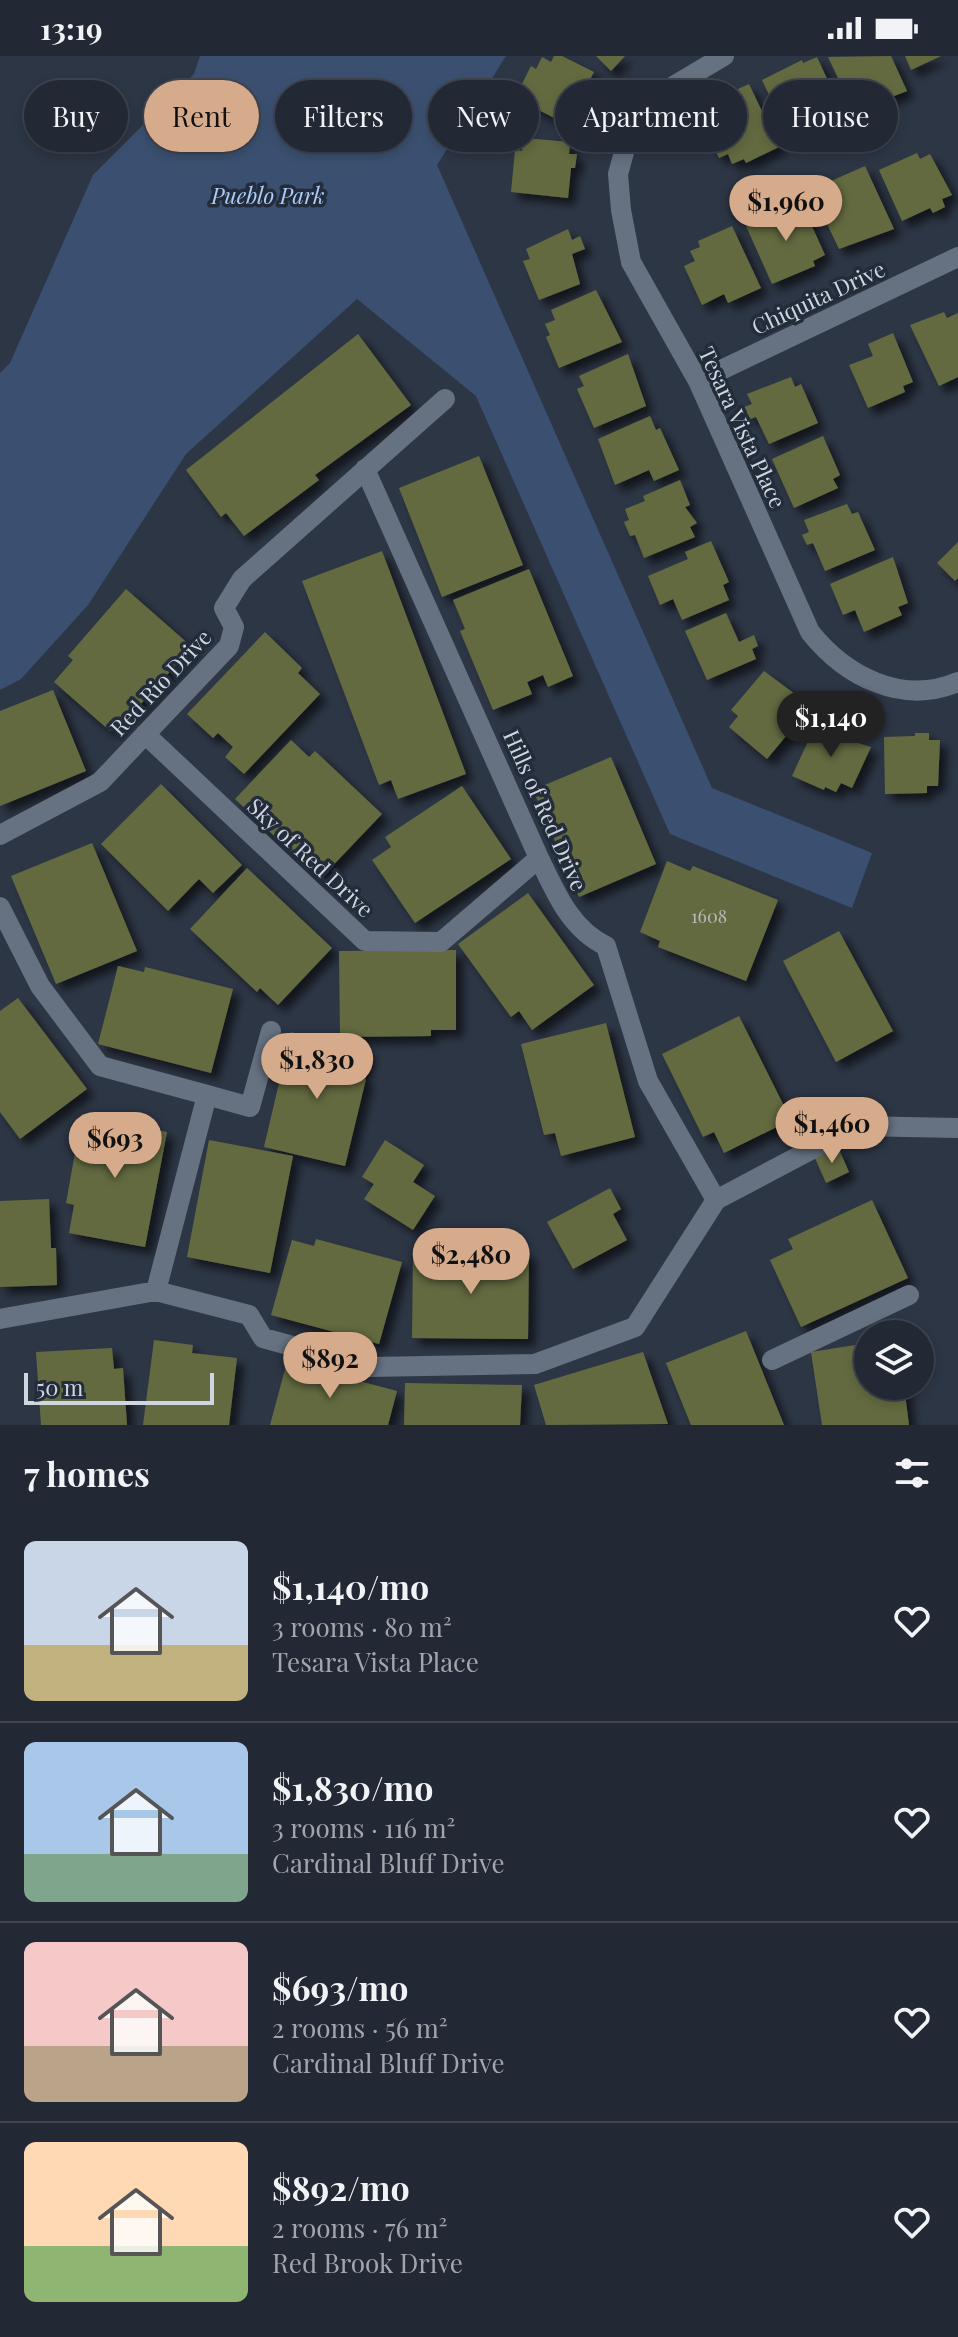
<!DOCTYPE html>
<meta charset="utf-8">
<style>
:root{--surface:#222834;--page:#2a303c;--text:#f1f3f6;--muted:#a2a6ac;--line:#3f444f;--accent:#d6ab8b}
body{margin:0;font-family:"Playfair Display",serif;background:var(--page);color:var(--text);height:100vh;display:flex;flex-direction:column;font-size:30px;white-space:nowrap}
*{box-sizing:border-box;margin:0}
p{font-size:26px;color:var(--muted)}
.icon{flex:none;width:44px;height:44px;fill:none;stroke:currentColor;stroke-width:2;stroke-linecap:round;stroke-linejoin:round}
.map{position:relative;height:1369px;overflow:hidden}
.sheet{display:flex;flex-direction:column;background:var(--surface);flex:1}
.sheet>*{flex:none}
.banner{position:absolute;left:24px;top:24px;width:910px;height:72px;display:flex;gap:16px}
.controls{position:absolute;left:854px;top:1264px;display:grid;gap:16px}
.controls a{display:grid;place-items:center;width:80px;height:80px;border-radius:50%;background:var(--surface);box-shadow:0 4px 12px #0003,0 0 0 2px var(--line);font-size:40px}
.scale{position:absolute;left:24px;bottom:20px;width:190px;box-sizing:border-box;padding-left:8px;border:4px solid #d0d6e0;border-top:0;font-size:22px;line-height:28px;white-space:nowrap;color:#d0d6e0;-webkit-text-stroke:6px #232c3a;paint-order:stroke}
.price{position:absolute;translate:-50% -68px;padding:0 18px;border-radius:28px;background:var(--accent);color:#111;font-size:26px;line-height:52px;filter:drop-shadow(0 2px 4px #0008)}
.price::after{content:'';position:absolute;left:50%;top:48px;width:24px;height:18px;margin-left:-12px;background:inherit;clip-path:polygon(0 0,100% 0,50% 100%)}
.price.on{background:#222;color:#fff}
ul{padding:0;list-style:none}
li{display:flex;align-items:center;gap:24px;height:200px;padding:0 24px}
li+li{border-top:2px solid var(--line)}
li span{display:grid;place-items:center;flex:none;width:224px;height:160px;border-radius:12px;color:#555}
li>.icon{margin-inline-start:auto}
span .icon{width:96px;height:96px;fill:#fffc;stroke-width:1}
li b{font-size:34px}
h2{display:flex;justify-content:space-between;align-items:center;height:96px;padding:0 24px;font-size:34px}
.tag{padding:0 28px;border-radius:36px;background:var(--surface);box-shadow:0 4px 12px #0003,0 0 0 2px var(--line);font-size:28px;line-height:72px}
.tag.on{background:var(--accent);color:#111}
.status{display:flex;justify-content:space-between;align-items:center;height:56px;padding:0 40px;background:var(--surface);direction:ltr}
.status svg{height:22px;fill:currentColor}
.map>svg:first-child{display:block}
</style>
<div class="status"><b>13:19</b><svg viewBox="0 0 49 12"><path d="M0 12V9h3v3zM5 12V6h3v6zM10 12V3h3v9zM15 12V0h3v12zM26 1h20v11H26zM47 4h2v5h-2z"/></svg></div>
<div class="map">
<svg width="958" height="1369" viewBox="0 0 958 1369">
<defs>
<filter id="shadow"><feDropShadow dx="7" dy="7" stdDeviation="4" flood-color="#0009"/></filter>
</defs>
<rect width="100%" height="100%" fill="#2d3645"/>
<!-- green -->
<path fill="#3b5070" d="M200 0H506L437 109 712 732 872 797 852 852 670 778 476 340 357 243 186 398 88 549 21 623 0 634V317L10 307 93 119 194 18Z"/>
<!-- building -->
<path fill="#636b41" filter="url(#shadow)" d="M554 0H562L594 16 583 37 594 42 578 74 515 42 531 10 536 13 542 1 551 6Z
M596 0H625L611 15Z
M891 0 907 35 861 53 856 41 849 45 828 1Z
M905 0H941L911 14Z
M817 1 841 53 799 75 784 42 773 47 762 24 802 4 803 7Z
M749 28 779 91 746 107 744 103 732 108 728 98 719 102 700 61 721 53 716 43Z
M536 83 570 86 569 98H577L575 112H571L568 142 511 136 515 94 522 95 523 84Z
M917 97 920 103 930 98 952 139 942 143 945 151 933 157 930 152 902 165 879 114Z
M865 110 894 173 839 193 818 149 827 145 822 135 833 130 831 125Z
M802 148 825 199 813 205 815 210 772 228 746 170Z
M732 170 761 232 728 247 724 238 702 249 684 210 695 205 690 195 700 191 698 185Z
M568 173 572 184 580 180 585 193 572 198 580 228 539 244 523 205 530 203 526 193Z
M596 234 622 286 559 312 546 281 550 279 545 268 555 264 551 254Z
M944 256 947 262 958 257V321L939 330 910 269Z
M893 277 913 326 903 330 905 336 868 352 849 309 873 300 868 288Z
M358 278 411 349 315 419 319 424 244 480 226 457 221 461 186 414Z
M628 298 646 350 594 372 577 333 584 330 579 320Z
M791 321 795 331 801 328 818 367 769 388 756 361 750 363 744 351 752 348 747 338Z
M650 360 656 374 660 372 679 414 654 425 649 414 615 429 598 383Z
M823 380 840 419 833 423 838 432 794 452 772 403Z
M479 400 523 509 442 541 399 432Z
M680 424 690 449 685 451 697 467 690 471 695 481 644 502 635 479 630 480 624 466 629 464 625 453 645 445 643 440Z
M847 448 852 458 858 456 875 494 825 515 813 487 807 489 802 479 809 476 804 464Z
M711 485 729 526 723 529 729 544 682 564 673 543 660 549 648 520 688 503 685 496Z
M958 486V522L955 525 937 507Z
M382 495 466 718 398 743 391 724 379 729 302 525Z
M893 501 908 547 898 551 902 559 864 576 855 554 843 559 830 528Z
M529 513 573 620 548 631 543 619 527 626 532 638 493 654 460 575 465 573 453 544Z
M126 533 192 591 131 659 127 655 110 675 54 626 73 604 68 600Z
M726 557 739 586 754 579 758 590 752 593 756 603 707 624 685 575Z
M265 576 302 612 298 617 320 638 244 718 225 701 233 691 218 677 213 682 187 658Z
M764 615 811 650 767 703 729 671 738 660 731 654Z
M53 634 86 715 0 750V655Z
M816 668 828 674 830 669 850 679 848 684 871 691 852 732 841 727 836 736 825 731 824 734 792 720Z
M915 677H929V684H940L938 730H927V737L885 738 884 681 915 680Z
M291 684 309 701 315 695 382 758 320 823 235 743Z
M611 701 656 808 579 841 533 734Z
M161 728 242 809 213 837 199 823 168 855 101 788Z
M462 730 511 803 415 867 372 804 391 791 385 781Z
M92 787 137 895 56 928 11 820Z
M667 805 690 815 693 810 778 844 746 925 658 891 660 885 640 876Z
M247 812 332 892 278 949 260 932 257 936 190 873Z
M528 837 594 929 532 974 519 955 511 961 458 888Z
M839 875 893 975 836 1006 783 905Z
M456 894V974H431V980L340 981 339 895Z
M118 910 144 916 145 911 233 933 211 1017 98 988Z
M18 942 87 1033 20 1083 0 1056V955Z
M739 960 791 1064 724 1097 714 1076 703 1081 662 998Z
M606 967 635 1081 561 1100 555 1077 544 1079 521 988Z
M291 976 321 983 319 992 336 996 338 989 367 996 361 1022 366 1023 345 1110 264 1091Z
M82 1058 167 1076 145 1191 69 1177 74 1149 66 1147Z
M209 1084 293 1100 270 1217 187 1201Z
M385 1084 424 1109 413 1126 435 1140 413 1174 364 1143 374 1128 362 1121Z
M838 1091 849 1116 826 1127 815 1102Z
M610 1132 621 1153 613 1158 627 1184 573 1213 547 1166Z
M49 1143 51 1192H56L57 1229 0 1231V1145Z
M872 1144 908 1222 801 1271 770 1204 793 1193 788 1183Z
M316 1183 402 1206 379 1288 271 1259 292 1184 314 1190Z
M438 1196 529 1197 528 1283 412 1282 413 1203H437Z
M746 1275 784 1369H691L666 1307Z
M154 1284 193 1289 192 1297 237 1302 229 1369H143Z
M868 1287V1330H904L909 1369H822L811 1296Z
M112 1292 114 1313 123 1312 127 1369H41L36 1296Z
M643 1296 668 1368 546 1369 534 1329Z
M287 1306 397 1335 388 1369H270Z
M405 1327 522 1329 520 1369H404Z"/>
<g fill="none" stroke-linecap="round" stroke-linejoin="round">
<!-- minor -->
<path stroke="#667181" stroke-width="20" d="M724 0 675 29 630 75 618 118 621 154 631 206 698 325 810 576C845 620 902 650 958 626
M698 325 958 201
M365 413 539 802C555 835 570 873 606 890L648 1025 716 1144
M145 678 365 885 441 886 539 802
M0 779 100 726 229 590 234 571 224 552 242 523 445 343
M0 851 40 930 100 1010 207 1039 156 1235
M207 1039 250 1051 271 975
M0 1263 156 1235 249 1259 263 1282 369 1311 535 1308 635 1271 716 1144 856 1070 958 1072
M772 1304 909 1239"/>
</g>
<g text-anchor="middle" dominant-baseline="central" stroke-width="7" stroke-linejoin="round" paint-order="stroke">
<!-- number labels -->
<g font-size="18" fill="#b5bbb8">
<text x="709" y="860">1608</text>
</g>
<!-- park labels -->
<g font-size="22" font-style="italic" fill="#adccfb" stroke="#232c3a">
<text x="268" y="139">Pueblo Park</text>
</g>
<!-- street labels -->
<g font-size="22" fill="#d0d6e0" stroke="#232c3a">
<text transform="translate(818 241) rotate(-25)">Chiquita Drive</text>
<text transform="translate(743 371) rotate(65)">Tesara Vista Place</text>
<text transform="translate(160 626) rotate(-47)">Red Rio Drive</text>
<text transform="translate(546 754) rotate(66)">Hills of Red Drive</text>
<text transform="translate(311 801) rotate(43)">Sky of Red Drive</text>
</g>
</g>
</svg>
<div class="controls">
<a><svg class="icon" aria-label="layers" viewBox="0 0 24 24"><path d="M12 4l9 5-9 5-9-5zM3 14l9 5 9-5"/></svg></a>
</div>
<div class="scale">50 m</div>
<b class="price" style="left:786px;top:187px">$1,960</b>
<b class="price on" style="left:831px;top:703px">$1,140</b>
<b class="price" style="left:317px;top:1045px">$1,830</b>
<b class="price" style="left:832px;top:1109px">$1,460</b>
<b class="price" style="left:115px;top:1124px">$693</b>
<b class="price" style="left:471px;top:1240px">$2,480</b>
<b class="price" style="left:330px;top:1344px">$892</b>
<div class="banner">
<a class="tag">Buy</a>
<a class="tag on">Rent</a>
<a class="tag">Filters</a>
<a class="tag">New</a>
<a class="tag">Apartment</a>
<a class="tag">House</a>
</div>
</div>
<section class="sheet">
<h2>7 homes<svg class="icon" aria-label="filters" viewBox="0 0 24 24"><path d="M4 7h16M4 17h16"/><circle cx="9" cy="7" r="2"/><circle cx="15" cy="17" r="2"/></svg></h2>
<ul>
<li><span style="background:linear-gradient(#c9d6e8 65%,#c2b280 0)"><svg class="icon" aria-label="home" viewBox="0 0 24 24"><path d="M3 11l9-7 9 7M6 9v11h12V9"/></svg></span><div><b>$1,140/mo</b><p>3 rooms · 80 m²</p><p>Tesara Vista Place</p></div><svg class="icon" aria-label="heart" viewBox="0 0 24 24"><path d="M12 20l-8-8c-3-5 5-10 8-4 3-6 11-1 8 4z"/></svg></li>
<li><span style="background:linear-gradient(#a9c7e8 70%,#7fa58c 0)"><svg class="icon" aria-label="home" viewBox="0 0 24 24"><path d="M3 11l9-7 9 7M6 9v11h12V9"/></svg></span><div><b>$1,830/mo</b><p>3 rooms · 116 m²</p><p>Cardinal Bluff Drive</p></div><svg class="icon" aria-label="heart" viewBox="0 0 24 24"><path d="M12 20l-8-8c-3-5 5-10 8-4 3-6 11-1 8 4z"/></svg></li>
<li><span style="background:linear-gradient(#f6c9c9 65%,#b9a48a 0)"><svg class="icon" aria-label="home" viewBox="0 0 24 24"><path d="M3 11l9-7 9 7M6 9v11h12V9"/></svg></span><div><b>$693/mo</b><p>2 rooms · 56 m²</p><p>Cardinal Bluff Drive</p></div><svg class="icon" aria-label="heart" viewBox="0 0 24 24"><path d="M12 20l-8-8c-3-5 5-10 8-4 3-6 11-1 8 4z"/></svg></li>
<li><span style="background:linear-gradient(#ffd9b3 65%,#8fb573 0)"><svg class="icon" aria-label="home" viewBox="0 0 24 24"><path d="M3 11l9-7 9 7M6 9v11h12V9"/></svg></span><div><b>$892/mo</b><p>2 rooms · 76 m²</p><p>Red Brook Drive</p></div><svg class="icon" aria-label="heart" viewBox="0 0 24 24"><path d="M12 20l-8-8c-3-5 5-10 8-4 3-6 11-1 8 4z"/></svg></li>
</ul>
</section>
